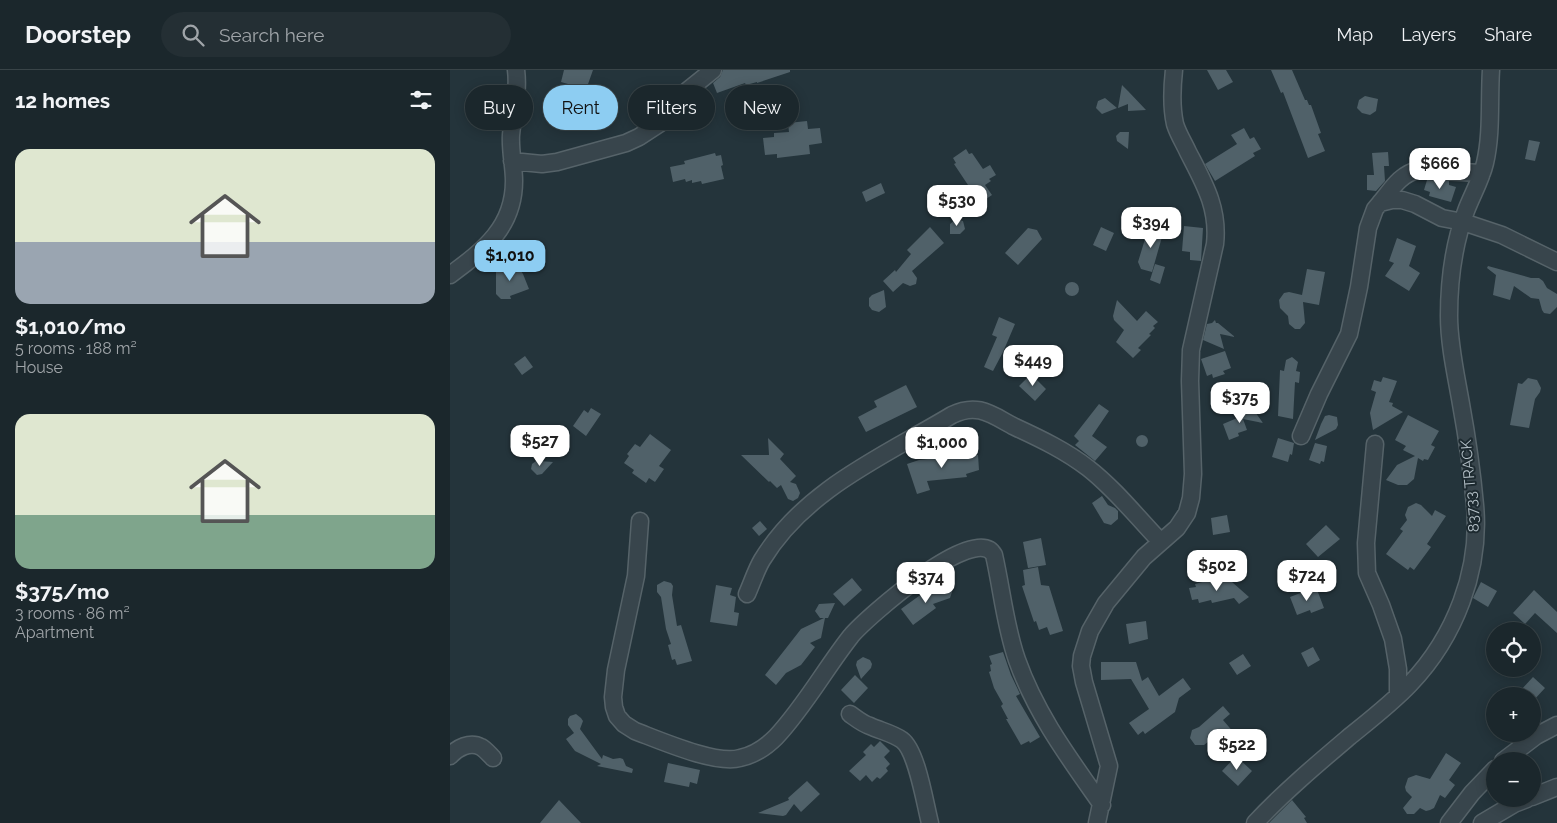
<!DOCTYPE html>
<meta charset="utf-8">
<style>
:root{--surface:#1b272c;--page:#242f34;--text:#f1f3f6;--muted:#a0a5a9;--line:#394448;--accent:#8dcdf2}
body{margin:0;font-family:Raleway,sans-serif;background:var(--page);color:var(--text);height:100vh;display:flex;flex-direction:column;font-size:19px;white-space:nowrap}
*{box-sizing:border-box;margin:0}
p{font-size:16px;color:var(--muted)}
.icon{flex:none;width:28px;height:28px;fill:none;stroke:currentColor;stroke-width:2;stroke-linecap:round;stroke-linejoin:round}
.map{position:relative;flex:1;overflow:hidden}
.details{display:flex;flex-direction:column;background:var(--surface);width:450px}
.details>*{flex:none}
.banner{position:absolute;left:15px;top:15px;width:475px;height:45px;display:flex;gap:10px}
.fabs{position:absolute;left:1036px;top:552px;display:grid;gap:10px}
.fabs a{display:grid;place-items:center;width:55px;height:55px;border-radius:50%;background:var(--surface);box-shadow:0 2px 12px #0003,0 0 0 1px var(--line);font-size:25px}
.price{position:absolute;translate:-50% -42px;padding:0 11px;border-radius:10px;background:#fff;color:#222;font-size:16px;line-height:32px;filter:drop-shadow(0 1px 2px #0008)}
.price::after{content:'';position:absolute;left:50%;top:30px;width:15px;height:11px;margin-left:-8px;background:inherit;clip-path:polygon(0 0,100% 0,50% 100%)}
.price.selected{background:var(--accent);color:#111}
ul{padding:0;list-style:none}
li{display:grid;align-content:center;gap:10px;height:265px;padding:0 15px}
li span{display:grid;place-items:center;height:155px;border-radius:15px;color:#555}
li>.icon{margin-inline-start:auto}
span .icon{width:90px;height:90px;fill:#fffc;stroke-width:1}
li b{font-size:21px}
h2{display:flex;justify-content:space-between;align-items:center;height:60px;padding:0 15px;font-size:21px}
.pill{padding:0 18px;border-radius:22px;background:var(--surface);box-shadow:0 2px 12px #0003,0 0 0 1px var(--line);font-size:18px;line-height:45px}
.pill.selected{background:var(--accent);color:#111}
header{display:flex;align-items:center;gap:30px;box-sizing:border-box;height:70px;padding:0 25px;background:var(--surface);border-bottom:1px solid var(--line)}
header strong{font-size:24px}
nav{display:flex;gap:28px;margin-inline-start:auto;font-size:18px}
.search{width:350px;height:45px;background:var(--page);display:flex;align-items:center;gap:12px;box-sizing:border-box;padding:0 18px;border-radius:28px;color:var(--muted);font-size:19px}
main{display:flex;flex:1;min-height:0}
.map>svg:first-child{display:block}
</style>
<header>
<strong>Doorstep</strong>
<div class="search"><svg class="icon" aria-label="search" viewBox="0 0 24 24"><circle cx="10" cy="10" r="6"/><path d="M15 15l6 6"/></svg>Search here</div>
<nav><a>Map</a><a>Layers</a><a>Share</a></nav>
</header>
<main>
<section class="details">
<h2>12 homes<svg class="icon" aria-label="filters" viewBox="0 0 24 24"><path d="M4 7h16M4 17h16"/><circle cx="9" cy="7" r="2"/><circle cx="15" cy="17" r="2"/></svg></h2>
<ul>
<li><span style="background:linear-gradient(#dfe7d0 60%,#9aa5b1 0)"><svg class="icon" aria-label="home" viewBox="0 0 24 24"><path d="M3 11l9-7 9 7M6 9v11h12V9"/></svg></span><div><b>$1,010/mo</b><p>5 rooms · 188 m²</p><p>House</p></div></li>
<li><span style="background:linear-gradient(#dfe7d0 65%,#7fa58c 0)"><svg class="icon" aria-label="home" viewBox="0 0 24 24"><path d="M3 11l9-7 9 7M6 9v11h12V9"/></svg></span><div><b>$375/mo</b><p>3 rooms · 86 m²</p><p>Apartment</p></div></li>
</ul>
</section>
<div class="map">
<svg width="1107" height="753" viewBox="0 0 1107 753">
<rect width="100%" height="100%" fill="#24343b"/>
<!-- building -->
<path fill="#506169" d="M114 0H143L137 17 155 22 150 42 126 36 127 32 114 28 118 14 111 12Z
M273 0H340V2L307 13V12L296 15 295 13 267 23 263 13 270 7Z
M757 0H776L783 12 768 20Z
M821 0H842L855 30H857L859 35H861L871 63 868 64 875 81 858 88 833 22 831 23Z
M672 15 678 21 696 40 678 41V34L668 38Z
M915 26 928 29 926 41 920 45 912 43 907 38 909 30Z
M655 28 667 38 652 44 646 38 648 31Z
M357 51 358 59 370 58 372 73 359 75 360 84 327 88V84L315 85 313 68 324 67V63L339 62 338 53Z
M794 58 800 69 804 67 811 79 803 83 805 86 765 111 755 94 787 74 781 65Z
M670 62H679L678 79 667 71 666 66Z
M1079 70 1090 72 1085 91 1075 89Z
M516 79 519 84 522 83 533 99 540 95 546 105 539 109 541 111 535 115 542 125 530 133 504 94 506 93 503 88Z
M997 81V91H984V82Z
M938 82 939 96H934L935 111 926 121 917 120V105H924L922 83Z
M265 83 266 86 271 85 273 95 271 96 274 109 252 114 251 111 242 113V110L236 112 235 109 223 112 220 97 235 94 234 91Z
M977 110 999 111V115L1006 117 1001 132 979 126 980 122 974 120Z
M431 113 435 123 416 132 412 122Z
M506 149 513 151 515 159 510 164H500V154Z
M699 156 714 160 702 202 691 199 688 192Z
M734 156 753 158 751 191 740 190V182L732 181Z
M480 157 494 173 462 201 467 208 466 214 460 216 453 213 443 222 433 211 445 200 446 202 461 184 457 180Z
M651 157 664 163 656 181 643 175Z
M578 158 587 160 592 169 568 195 555 183Z
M947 168 966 176 959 196 970 203 959 221 935 206 944 193 939 191Z
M64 191 73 204 79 219 60 226 61 229H51L46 224V197L58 198Z
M705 194 715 197 710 214 700 210Z
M1038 196 1081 208H1089L1093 211 1097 218 1107 224V237L1100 244 1094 243 1092 240 1089 229 1081 228 1064 216 1060 230 1043 225 1046 205 1037 198Z
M857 199 875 202 869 235 853 232 855 253 850 259H845L839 254 838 246 830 238 829 230 834 223 839 222 852 225Z
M615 219a7 7 0 1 1 14 0a7 7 0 1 1-14 0Z
M434 220 436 237 429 242 422 240 419 236V228L422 225Z
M667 230 687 251 696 241 708 252 703 256 705 258 699 264 701 265 688 278 691 280 683 288 666 272 674 260 664 250 663 246Z
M549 247 565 254 553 282 543 301 534 297 547 267 542 265Z
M765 250 766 253H768L785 267 770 264 774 279 753 270 757 254 762 253Z
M775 281 781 298 773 301 775 304 763 308 762 304 757 306 751 289Z
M75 286 83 297 72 305 64 294Z
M842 287 848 292 846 301 850 302 849 313 845 312 843 349 828 346 830 300 834 301 836 290Z
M581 304 596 319 585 331 569 316Z
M933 307 947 311 939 332 943 333 942 336 953 342 923 360 920 343 926 322 921 320 924 310 931 312Z
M1078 308 1087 310 1091 318 1090 322 1085 329 1079 358 1060 355 1068 313 1072 314Z
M456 315 467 337 416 362 408 347 427 337 424 331Z
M649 334 659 341 642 366 657 377 645 391 625 375 629 371 624 366Z
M141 338 151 344 136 366 123 356 134 340 138 343Z
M797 338 803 339 813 353 793 349 797 360 788 363 789 366 779 370 773 354 792 346Z
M879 345 887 347 888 355 886 359 865 370 871 354 875 346Z
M958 345 989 361 981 375 985 377 978 390 974 389 973 391 968 388 964 409 957 415H948L936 410 947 395 965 386 953 380 956 376 945 370Z
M200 364 221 380 209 396 214 399 205 412 199 408 196 413 182 403 184 400 174 393 179 386 177 384 185 374 190 377Z
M686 371a6 6 0 1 1 12 0a6 6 0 1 1-12 0Z
M318 368 334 384 330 389 346 406 340 412 346 414 350 423 348 428 343 431 338 429 331 415 327 418 320 411 319 412 291 385H319Z
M828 368 844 373 842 385 840 384 838 392 822 387Z
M865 373 877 376 874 392 871 391 870 394 859 390Z
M514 381 515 385H528L529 400 516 404 517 407 477 411 480 420 467 424 457 394 469 390 503 386V382Z
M86 391H89L103 392 92 404 87 405 81 399 82 394Z
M652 426 658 435 665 438 668 441V449L661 455 654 453 642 433Z
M966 433 971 435 982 446 985 440 996 446 977 474 981 477 964 500 960 497 958 500 936 484 953 461 950 459 957 450 955 445 958 437Z
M777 445 780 462 763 465 761 448Z
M310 451 317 459 309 466 302 458Z
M876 455 890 469 868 487 856 474Z
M591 468 596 495 578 498 573 472Z
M588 497 591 515 599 516 613 561 600 565 597 557 589 560 586 551 584 552 572 516 575 515 573 500Z
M402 508 412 520 394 536 383 524Z
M767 508 768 512H782L799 527 789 534 784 528 762 533 761 530 749 533 748 529 742 530 739 518 746 517 745 514Z
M214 511 221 513 223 516 222 525 227 556 231 555 242 591 227 595 225 589 222 590 218 575 221 574 216 559 211 527 207 522V515Z
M1031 512 1047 521 1038 537 1023 528Z
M266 515 282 518 280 525 286 527 284 542 289 543 287 556 260 552Z
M495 516H498L502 522 500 528 483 534 486 538 463 555 451 539 480 518 483 521Z
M866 517 874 538 861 543 860 540 847 545 840 527Z
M1084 520 1107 542V563L1085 543 1075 554 1063 543Z
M385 533 378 548H375L371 568 360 573 365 577 351 595 336 603 326 615 315 605 351 559 374 548H370L365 541 369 534Z
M696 551 698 569 679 574 676 554Z
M863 577 870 590 858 597 851 583Z
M553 582 561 605 570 624 566 626 590 667 580 673 579 671 571 675 556 649H558L551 636 553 634 544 618 539 602 541 601 540 595 542 594 539 586Z
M793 584 801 596 787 605 779 593Z
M413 587 420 590 422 594 421 598 411 609 406 595 407 591Z
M651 592H686L692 611 698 607 709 626 733 608 741 619 729 628 725 642 695 664 693 661 688 665 679 653 699 639 681 609 651 610Z
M405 605 418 618 404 633 391 620Z
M1083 607 1095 618 1083 631 1082 626H1078L1071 620Z
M773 636 780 644 773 650 785 664 771 675 767 670 765 671 763 668 754 675H745L740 668 742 660 749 657Z
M126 644 131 648 133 651 130 659 152 689 153 685 163 689 170 688 173 689 176 696 183 699 182 703 147 696 151 694 125 681 116 669 124 663 118 655V649L120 646Z
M430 671 440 681 434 687 440 694 436 698 438 701 430 709 427 707 422 712 416 705 410 711 399 701 416 685 413 682 421 674 424 677Z
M996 683 1011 693 999 710 1005 715 995 728 990 725 984 738 980 740 976 741 970 738 964 744H957L953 738 962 727 956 721 955 717 958 708 966 705 980 709Z
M786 686 802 701 788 716 772 701Z
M218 693 250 700 247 714 240 712 239 717 214 712Z
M357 711 370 724 351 742 344 734 336 745 333 746 308 743 339 730 338 728Z
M109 730 131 753H90Z
M842 730 856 747 854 748 857 753H819Z"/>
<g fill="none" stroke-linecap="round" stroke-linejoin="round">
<defs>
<path id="minor" d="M62 91 92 94 107 92 176 73 189 67 215 50 237 21 263 0
M930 133C941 120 950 104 968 100L1032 103
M0 205C34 180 64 157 64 111 64 96 60 81 61 65 63 44 69 22 66 0
M851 366 869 324 899 264 909 217 918 158 925 139 930 133 942 130H952L965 134 992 148 1013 152 1052 165 1107 192
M925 374 916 473 917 503 931 535 943 569 948 599V625
M190 451 186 506 166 600 163 627 164 637 167 646 174 654 185 661C209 670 266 695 290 688 304 685 316 677 326 667 355 636 375 599 401 566 416 548 526 451 544 485 552 520 555 556 567 590 586 644 619 688 652 735
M297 524C302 513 306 500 312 490 355 419 434 386 502 345 528 332 542 345 565 357 591 369 616 381 638 398 665 419 687 447 710 471
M400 644C407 649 413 654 420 656 431 661 442 663 452 670 467 681 475 734 480 753
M0 686C7 678 20 671 31 677 35 679 40 685 43 688
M1053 691 1086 666 1107 655
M1082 727 1107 717
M647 753 659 696 634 612 631 596 632 586 640 561 656 533 694 487 727 458 737 443 741 428 743 404 740 311 741 280 765 174C769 138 754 113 738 82 734 73 728 64 725 54 721 36 722 18 724 0
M805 753C834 722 866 695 899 667 920 650 942 633 960 614 1005 567 1031 500 1025 435 1022 402 1017 367 1011 334 1006 305 999 275 999 246 999 211 1004 173 1016 141 1022 125 1031 110 1035 93 1042 63 1039 31 1041 0
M999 753 1022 723 1045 699
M1032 753 1064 734 1077 729"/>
</defs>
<!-- minor casing -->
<use href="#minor" stroke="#566369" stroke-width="19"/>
<!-- minor -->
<use href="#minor" stroke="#38454c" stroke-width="16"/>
</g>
<g text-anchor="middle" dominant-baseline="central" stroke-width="4" stroke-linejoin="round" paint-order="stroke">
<!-- street labels -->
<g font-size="15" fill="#b4c0c7" stroke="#1d2a30">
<text transform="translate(1020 416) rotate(-95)">83733 TRACK</text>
</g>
</g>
</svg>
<div class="fabs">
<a><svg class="icon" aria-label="locate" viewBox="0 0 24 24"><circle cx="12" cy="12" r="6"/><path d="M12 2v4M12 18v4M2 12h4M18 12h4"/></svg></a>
<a>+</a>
<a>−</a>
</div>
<b class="price" style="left:990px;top:120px">$666</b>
<b class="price" style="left:507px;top:157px">$530</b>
<b class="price" style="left:701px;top:179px">$394</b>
<b class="price selected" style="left:60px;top:212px">$1,010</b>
<b class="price" style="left:583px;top:317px">$449</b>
<b class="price" style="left:790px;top:354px">$375</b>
<b class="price" style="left:90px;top:397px">$527</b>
<b class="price" style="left:492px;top:399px">$1,000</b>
<b class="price" style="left:767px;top:522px">$502</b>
<b class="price" style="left:857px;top:532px">$724</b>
<b class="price" style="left:476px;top:534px">$374</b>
<b class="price" style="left:787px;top:701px">$522</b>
<div class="banner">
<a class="pill">Buy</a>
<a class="pill selected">Rent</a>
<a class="pill">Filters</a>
<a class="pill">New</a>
</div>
</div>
</main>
